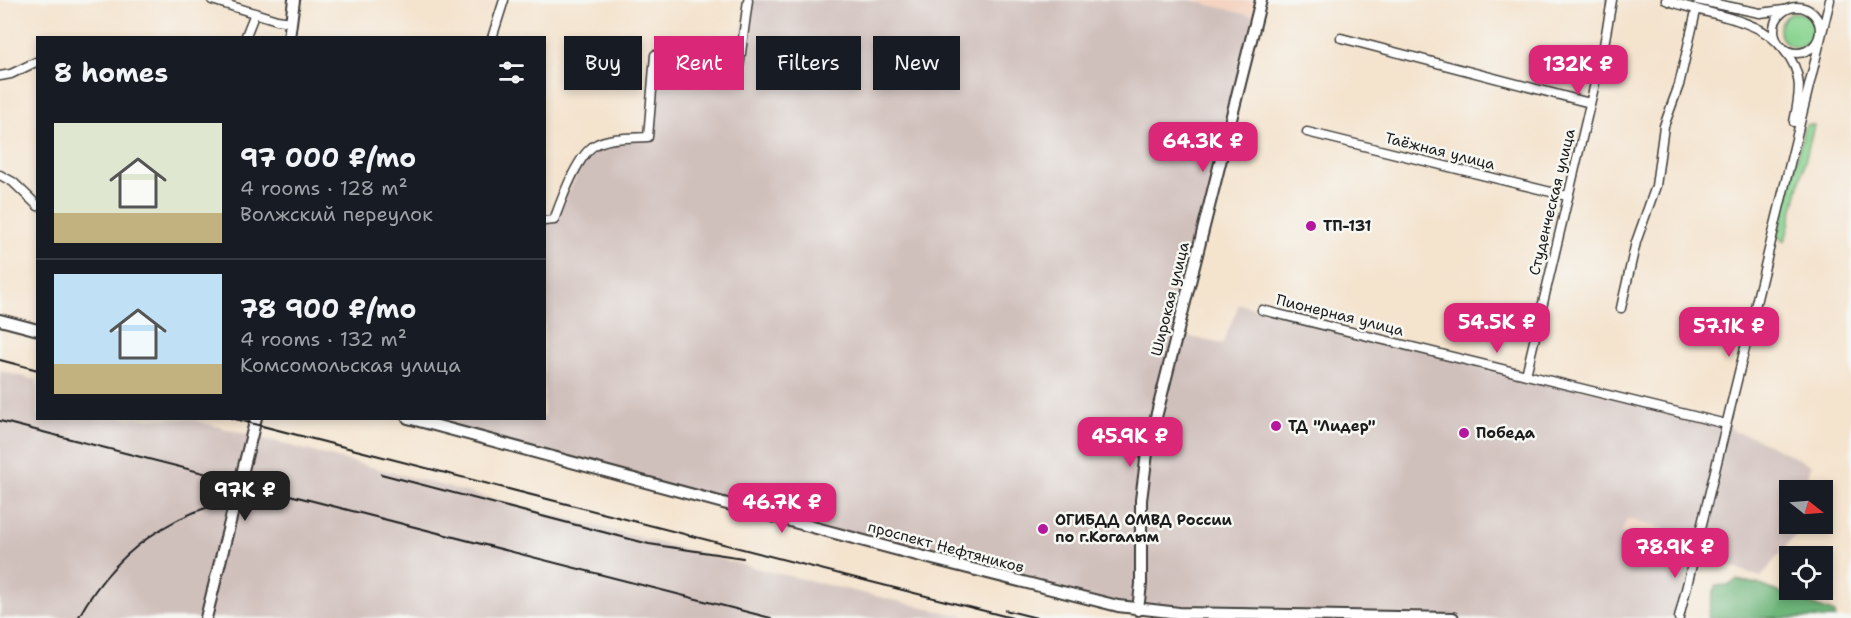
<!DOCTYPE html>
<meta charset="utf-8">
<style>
:root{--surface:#171b24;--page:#242831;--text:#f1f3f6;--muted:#9ea1a6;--line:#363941;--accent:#db2777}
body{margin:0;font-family:"Shantell Sans",sans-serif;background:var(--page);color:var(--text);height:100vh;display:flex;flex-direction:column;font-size:22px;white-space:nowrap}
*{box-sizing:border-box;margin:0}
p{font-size:20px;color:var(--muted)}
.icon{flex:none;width:33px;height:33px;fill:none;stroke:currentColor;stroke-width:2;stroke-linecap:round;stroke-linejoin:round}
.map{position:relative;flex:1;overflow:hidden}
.sheet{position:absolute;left:36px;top:36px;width:510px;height:384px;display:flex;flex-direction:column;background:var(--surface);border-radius:0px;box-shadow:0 3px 9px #0003}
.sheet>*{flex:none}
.top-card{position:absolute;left:564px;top:36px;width:570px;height:54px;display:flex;gap:12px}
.needle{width:39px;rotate:107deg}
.buttons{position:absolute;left:1779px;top:480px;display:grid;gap:12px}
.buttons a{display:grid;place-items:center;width:54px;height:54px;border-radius:0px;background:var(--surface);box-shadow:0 3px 9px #0003;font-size:30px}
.price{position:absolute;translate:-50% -51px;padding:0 14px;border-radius:12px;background:var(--accent);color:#fff;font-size:20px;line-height:39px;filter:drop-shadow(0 2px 3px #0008)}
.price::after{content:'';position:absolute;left:50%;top:36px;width:18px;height:14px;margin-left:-9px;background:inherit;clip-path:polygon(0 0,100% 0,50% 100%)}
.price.on{background:#222;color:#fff}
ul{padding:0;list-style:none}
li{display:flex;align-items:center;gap:18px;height:150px;padding:0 18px}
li+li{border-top:2px solid var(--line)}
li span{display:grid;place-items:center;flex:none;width:168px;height:120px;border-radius:0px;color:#555}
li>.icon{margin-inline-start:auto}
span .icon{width:72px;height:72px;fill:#fffc;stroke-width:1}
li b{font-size:26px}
h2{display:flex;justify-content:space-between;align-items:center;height:72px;padding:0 18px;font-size:26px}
.chip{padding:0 21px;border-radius:0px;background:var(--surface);box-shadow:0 3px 9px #0003;font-size:21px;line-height:54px}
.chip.on{background:var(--accent);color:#fff}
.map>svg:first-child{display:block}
</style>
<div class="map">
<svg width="1851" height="618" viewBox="0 0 1851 618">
<rect width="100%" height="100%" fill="#f6f6f2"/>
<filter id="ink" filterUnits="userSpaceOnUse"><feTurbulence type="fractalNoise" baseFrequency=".0167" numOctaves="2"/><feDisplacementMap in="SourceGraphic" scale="12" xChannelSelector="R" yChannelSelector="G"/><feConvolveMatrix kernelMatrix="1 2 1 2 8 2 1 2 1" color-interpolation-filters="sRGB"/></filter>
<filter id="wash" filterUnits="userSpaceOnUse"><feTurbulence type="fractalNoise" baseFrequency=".008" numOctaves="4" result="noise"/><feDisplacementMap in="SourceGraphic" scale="24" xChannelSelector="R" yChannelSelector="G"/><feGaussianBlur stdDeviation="1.35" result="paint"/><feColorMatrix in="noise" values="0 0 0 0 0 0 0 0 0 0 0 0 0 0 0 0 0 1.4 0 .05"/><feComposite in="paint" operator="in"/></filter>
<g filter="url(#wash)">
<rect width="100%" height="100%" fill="#f4e3cd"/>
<!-- built -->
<path fill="#f4d3c0" d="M1191 0H1261L1257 17Z
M1626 519 1687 535 1682 552 1622 533Z"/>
<!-- industrial -->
<path fill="#d0c0bc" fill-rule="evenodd" d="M748 0H1191L1257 17 1177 334 1223 344 1239 304 1726 424 1735 432 1751 436 1811 465 1805 490H1790V524H1799L1797 533 1761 577 1719 562 1697 547 1679 618H1453L1138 610 434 427 436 419 544 418 545 221 554 220 591 147 648 136 655 55 735 71ZM1627 519 1686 535 1682 552 1622 533Z
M0 371 37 380 38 418 189 419 763 570 970 618H0Z"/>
<!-- green -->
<path fill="#89d490" stroke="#527856" stroke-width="1.5" d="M1780 30a17 17 0 1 1 34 0a17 17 0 1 1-34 0Z
M1807 125H1814L1785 241 1779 237V232L1804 129Z"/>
<!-- forest -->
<path fill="#6eb67a" stroke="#45694b" stroke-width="1.5" d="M1737 580 1757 584 1835 613V618H1708L1712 597 1716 586 1728 585Z"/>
</g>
<g filter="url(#ink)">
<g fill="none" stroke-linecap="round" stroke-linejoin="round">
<defs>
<path id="street" d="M212 0 277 20 291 22
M1666 0C1699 13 1753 17 1777 42
M1697 0 1760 13 1784 10
M1774 30a23 23 0 1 1 46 0a23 23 0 1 1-46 0Z
M245 38 255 13
M492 38 504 0
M1341 38 1590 103
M1784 50C1804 73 1800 94 1794 122
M0 76 11 74 38 61
M1307 132 1567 196
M0 175 13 182 38 206
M544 221 554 220C561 201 578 152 597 144 611 137 632 138 648 137L655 55 730 71H735L739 68 748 0
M1621 308 1636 242 1656 186 1664 126 1679 85 1696 11
M1262 310 1726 424
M1526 375 1604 45 1612 0
M1679 618 1830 0"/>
<path id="secondary" d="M289 38 294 0
M0 320 38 330
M408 418 909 553 1118 606 1179 613 1453 618
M1138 610 1141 584V500L1147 453 1261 0
M206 618 256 418"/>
</defs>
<!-- street casing -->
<use href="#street" stroke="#3c3a37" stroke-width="11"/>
<!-- secondary casing -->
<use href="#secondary" stroke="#3c3a37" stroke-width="14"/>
<!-- street -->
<use href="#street" stroke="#fff" stroke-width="8"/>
<!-- secondary -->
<use href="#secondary" stroke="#fff" stroke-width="10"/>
<!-- rail -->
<path stroke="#1c1c1c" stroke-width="2" d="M0 360 38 370
M231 418 1012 618
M0 421 771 618
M381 474 649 544 743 558
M1005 610 1037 618
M78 618C119 543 196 492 283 499"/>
</g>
</g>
<!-- markers -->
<g fill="#b5179e" stroke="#f6f6f2" stroke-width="2">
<circle cx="1311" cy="226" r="6"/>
<circle cx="1276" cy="426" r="6"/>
<circle cx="1464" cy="433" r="6"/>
<circle cx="1043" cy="529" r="6"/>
</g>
<g text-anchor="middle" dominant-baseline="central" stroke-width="5" stroke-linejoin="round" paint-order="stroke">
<!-- street labels -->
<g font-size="15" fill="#1c1c1c" stroke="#f6f6f2">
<text transform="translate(1440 151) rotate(14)">Таёжная улица</text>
<text transform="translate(1552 202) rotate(-76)">Студенческая улица</text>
<text transform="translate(1170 299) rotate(-76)">Широкая улица</text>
<text transform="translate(1340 315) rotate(14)">Пионерная улица</text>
<text transform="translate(946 547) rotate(15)">проспект Нефтяников</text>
</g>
<!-- poi labels -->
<g font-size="15" font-weight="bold" fill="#1c1c1c" stroke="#f6f6f2" text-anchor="start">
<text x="1323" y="226">ТП-131</text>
<text x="1288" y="426">ТД "Лидер"</text>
<text x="1476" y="433">Победа</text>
<text x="1055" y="520">ОГИБДД ОМВД России<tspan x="1055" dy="17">по г.Когалым</tspan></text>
</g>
</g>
</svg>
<div class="buttons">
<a><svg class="needle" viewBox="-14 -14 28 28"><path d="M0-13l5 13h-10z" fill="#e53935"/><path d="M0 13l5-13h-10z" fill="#9ea1a6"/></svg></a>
<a><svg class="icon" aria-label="locate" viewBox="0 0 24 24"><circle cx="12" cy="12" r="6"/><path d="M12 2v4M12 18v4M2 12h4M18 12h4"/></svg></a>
</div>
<b class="price" style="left:1578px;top:96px">132K ₽</b>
<b class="price" style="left:1203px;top:173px">64.3K ₽</b>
<b class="price" style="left:1497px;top:354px">54.5K ₽</b>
<b class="price" style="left:1729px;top:358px">57.1K ₽</b>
<b class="price" style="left:1130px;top:468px">45.9K ₽</b>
<b class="price on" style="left:245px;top:522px">97K ₽</b>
<b class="price" style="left:782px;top:534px">46.7K ₽</b>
<b class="price" style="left:1675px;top:579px">78.9K ₽</b>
<div class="top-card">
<a class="chip">Buy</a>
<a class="chip on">Rent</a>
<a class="chip">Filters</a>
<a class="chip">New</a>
</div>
<section class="sheet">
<h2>8 homes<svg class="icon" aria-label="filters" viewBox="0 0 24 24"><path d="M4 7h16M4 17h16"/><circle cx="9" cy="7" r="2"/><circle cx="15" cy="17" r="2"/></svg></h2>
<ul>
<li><span style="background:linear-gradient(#dfe7d0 75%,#c2b280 0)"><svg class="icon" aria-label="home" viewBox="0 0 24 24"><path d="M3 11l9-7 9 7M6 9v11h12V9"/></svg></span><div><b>97 000 ₽/mo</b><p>4 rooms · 128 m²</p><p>Волжский переулок</p></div></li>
<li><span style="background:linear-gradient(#bfe0f5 75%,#c2b280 0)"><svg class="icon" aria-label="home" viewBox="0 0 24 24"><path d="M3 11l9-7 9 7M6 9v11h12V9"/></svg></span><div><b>78 900 ₽/mo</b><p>4 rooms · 132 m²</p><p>Комсомольская улица</p></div></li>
</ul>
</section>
</div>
